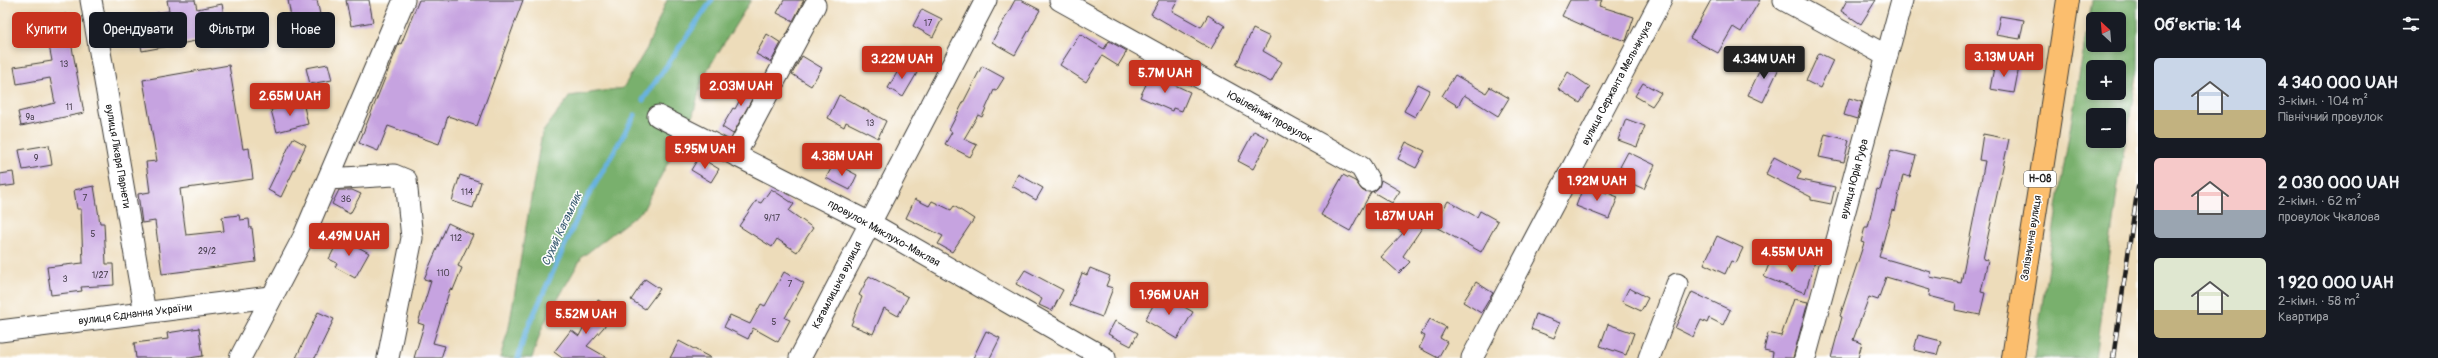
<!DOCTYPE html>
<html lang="uk">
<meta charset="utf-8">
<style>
:root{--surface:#171b24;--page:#20242c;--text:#f1f3f6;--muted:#9ea1a6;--accent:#c8321e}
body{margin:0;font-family:Pangolin,sans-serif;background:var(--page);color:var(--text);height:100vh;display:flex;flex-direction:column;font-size:15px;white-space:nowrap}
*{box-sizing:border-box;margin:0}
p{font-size:13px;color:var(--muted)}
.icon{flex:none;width:22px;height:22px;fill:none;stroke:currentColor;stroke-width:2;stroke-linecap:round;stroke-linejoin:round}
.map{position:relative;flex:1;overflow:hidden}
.drawer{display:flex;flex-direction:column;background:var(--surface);width:300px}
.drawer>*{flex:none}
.hud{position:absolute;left:12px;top:12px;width:380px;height:36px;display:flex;gap:8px}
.needle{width:26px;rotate:334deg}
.controls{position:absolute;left:2086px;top:12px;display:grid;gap:8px}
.controls a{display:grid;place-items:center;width:40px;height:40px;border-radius:6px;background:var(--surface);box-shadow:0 2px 6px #0003;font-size:20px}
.price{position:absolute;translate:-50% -34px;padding:0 9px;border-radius:4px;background:var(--accent);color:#fff;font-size:13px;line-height:26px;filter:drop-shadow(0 1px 2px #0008)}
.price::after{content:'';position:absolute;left:50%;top:24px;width:12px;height:9px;margin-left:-6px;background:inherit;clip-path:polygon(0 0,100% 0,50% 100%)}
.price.active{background:#222;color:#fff}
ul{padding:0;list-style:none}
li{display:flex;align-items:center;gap:12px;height:100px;padding:0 16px}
li span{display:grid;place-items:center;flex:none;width:112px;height:80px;border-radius:6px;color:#555}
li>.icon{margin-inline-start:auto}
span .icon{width:48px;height:48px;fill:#fffc;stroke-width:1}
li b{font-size:17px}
h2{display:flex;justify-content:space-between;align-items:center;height:48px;padding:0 16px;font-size:17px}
.tag{padding:0 14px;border-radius:6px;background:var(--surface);box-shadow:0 2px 6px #0003;font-size:14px;line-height:36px}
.tag.active{background:var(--accent);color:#fff}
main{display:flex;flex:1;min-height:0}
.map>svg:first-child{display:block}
</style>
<main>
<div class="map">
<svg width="2138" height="358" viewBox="0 0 2138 358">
<rect width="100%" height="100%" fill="#fff"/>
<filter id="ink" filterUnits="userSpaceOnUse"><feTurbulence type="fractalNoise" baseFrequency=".025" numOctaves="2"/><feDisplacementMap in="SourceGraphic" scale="8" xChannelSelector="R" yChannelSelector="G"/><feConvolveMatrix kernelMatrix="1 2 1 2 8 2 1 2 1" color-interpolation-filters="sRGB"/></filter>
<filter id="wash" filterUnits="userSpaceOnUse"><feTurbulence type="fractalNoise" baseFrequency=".012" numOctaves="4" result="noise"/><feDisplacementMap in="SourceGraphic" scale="16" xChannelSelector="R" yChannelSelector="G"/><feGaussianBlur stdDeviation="0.9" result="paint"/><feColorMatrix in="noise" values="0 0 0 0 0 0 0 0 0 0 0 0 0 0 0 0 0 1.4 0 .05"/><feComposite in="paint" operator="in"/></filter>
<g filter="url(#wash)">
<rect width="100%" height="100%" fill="#eddcba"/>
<!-- forest -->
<path fill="#79b06d" stroke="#4a6644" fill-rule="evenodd" d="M667 0H751L703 77 693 115 643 210 582 257 543 325 532 358H500L509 327 542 133 570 96 623 88 647 48Z
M2092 0H2138V69L2118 185 2095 358H2034L2060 188ZM2093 19H2119V45H2093ZM2093 67H2119V93H2093ZM2093 115H2119V141H2093Z"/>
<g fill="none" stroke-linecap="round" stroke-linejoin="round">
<!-- stream -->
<path stroke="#67b2e0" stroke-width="5" d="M643 100 712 0
M518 358 525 334 583 205 635 115"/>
</g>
<g id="blocks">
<!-- building -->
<path fill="#c6a3e0" d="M167 0H195L197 9 222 4 228 35 142 51 136 17 169 11Z
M288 0H317L324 34 295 40Z
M346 0H369L373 22 351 26Z
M419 0H523L477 126 448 116 439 144 388 126 378 151 359 143 399 43 401 44Z
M784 0H804L793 21 777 13Z
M1015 0H1021L1040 10 1015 55 992 42Z
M1159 0H1178L1172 11 1201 27 1208 15 1225 26 1211 49 1151 14Z
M1570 0H1602L1599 6 1634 17 1626 41 1593 30 1562 16Z
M1711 0H1760L1741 32 1733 27 1718 53 1690 38Z
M1847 0H1876L1861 24 1841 11Z
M922 9 942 19 933 37 913 26Z
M66 14 84 113 21 126 18 112 55 103 50 78 17 84 14 67 52 61 47 35 41 36 38 20Z
M2000 16 2024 20 2020 39 1996 35Z
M1253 29 1270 37 1263 51 1282 62 1271 82 1236 65Z
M767 34 781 43 771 62 756 54Z
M1080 34 1104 49 1109 41 1127 51 1118 66 1102 56 1086 82 1060 65Z
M1819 53 1833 60 1820 88 1806 81Z
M802 56 822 68 811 86 792 74Z
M1766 57 1781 64 1763 102 1748 95Z
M1995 62 2019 67 2014 93 1990 89Z
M328 64 332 80 310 84 306 68Z
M902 64 917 73 903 97 888 88Z
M229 65 243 149 249 148 253 179 180 189 186 235 224 231 222 217 239 215 240 220 249 219 250 228H252L256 262 162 274 155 221 142 223 138 194 150 192 146 162 157 161 143 80Z
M982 66 1004 78 996 91 994 90 982 117 978 115 964 139 977 145 970 157 945 144 952 132 949 130Z
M1568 72 1590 87 1580 103 1558 89Z
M1151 74 1190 92 1182 111 1173 108 1172 111 1140 97Z
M1455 75 1486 93 1490 87 1509 98 1498 116 1464 95 1458 106 1442 96Z
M751 79 760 84 733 134 722 127 733 108 735 109Z
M1643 83 1661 93 1652 106 1635 96Z
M1418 84 1430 90 1415 117 1404 111Z
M839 95 886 121 878 138 846 122 844 127 828 118Z
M1849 98 1862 102 1857 119 1844 115Z
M303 102 308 124 277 132 271 110Z
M1626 119 1645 126 1637 147 1618 140Z
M1254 131 1269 139 1253 169 1238 161Z
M1825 134 1849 140 1844 162 1819 157Z
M1983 134 2009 139 1983 259 1988 260 1981 292 1985 293 1980 315 1955 310 1956 303 1929 296 1930 290 1886 277 1878 300 1869 297 1853 340 1862 343 1858 358H1831L1842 317 1840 316 1864 243 1861 242 1865 227H1868L1877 189 1880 190 1891 150 1916 156 1910 177 1903 175 1895 211 1892 210 1879 257 1931 272 1930 277 1961 283 1985 161 1979 160Z
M293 138 306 145 281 197 268 190Z
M1406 142 1425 151 1416 168 1398 159Z
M49 145 52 165 23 170 19 150Z
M1628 152 1655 165 1644 189 1626 181 1630 172 1620 167Z
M699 157 719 169 711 182 691 170Z
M1774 157 1801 171 1797 179 1835 187 1831 204 1811 200V197L1766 174Z
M834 163 857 175 850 190 826 178Z
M13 172 15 185 0 187V174Z
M1018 174 1043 188 1036 200 1012 186Z
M460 175 481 182 473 208 452 201Z
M1343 175 1355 181 1363 191 1371 192 1350 231 1321 215Z
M1381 180 1400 191 1392 203 1373 192 1379 187Z
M94 186 100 223H104L106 264H113L114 285 81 287 82 291 51 295 47 267 83 263 81 209H77L74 190Z
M1583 187 1593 190 1594 188 1618 197 1609 219 1576 206Z
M771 189 794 204 789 211 813 228 797 252 777 239 772 247 739 226 756 201 761 203Z
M339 190H352L361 194 350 214 332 204Z
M915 199 929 206 932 201 951 210 954 206 974 219 952 252 938 244 943 236 906 218Z
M1448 201 1477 217 1480 211 1498 221 1481 252 1434 226Z
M1401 207 1418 218 1426 209 1432 213 1403 256 1410 262 1399 273 1381 257 1403 233 1389 224Z
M448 223 473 235 458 266 462 268 453 290 450 289 433 343 445 346 441 358H414L424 325 418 323 431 281 424 279Z
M1717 236 1743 248 1736 263 1731 261 1725 274 1704 264Z
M340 237 369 253 355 278 335 267 337 263 329 259Z
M1799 253 1816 258 1805 293 1764 277 1771 259 1794 268Z
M1090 268 1110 276 1106 286 1113 288 1102 317 1070 305 1082 273 1087 275Z
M1025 270 1063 290 1052 311 1039 305 1042 299 1016 284Z
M784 272 804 283 785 318 790 320 778 342 753 328 748 339 724 327 730 315 750 324 761 304 765 306Z
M869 276 908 297 898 316 884 308 873 334 851 325 862 297 859 295Z
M645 279 660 289 645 309 631 300Z
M1476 282 1493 293 1481 313 1463 302Z
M1629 288 1648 298 1641 311 1622 302Z
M1692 292 1730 310 1723 325 1709 318 1707 323 1701 320 1693 337 1675 328Z
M1160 293 1193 312 1177 339 1145 320Z
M1794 299 1808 302 1793 358H1772L1773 352 1764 350 1768 333 1781 336Z
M598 300 614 309 604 327 587 346 608 358H562L554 352 571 330 579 336Z
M318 312 334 319 315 358H296Z
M1536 314 1560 323 1554 338 1531 329Z
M1430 319 1446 327 1440 338 1447 342 1438 358 1419 348 1425 336 1421 334Z
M1115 321 1138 333 1131 346 1108 334Z
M1608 324 1634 333 1626 355 1600 346Z
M199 328 203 356 189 358H136L134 343 168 339 167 333Z
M986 331 1000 338 990 358H973Z
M1918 335 1941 341 1937 355 1914 350Z
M679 341 711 358H670Z"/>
</g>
</g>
<g filter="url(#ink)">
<use href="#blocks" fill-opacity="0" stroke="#3b3934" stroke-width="1"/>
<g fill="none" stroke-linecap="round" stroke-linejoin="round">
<defs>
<path id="minor" d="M91 0 145 313
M1060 0 1361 167 1369 181
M1784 0 1887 56
M658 116 870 223 1105 358
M735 155 815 5
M328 179 394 175 406 180 412 238 388 358
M0 331 270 297
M240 358 303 238 404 0
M800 358 986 0
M1472 358 1661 0
M1649 358 1677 284
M1805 358 1902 0"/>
<path id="major" d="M2013 358 2068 0"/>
</defs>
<!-- minor casing -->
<use href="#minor" stroke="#3b3934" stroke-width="23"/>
<!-- major casing -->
<use href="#major" stroke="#3b3934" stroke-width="24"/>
<!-- minor -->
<use href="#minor" stroke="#fff" stroke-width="21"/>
<!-- major -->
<use href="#major" stroke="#fbbe6e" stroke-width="22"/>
<defs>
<path id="rail" d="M2113 358 2138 186"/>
</defs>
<!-- rail casing -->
<use href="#rail" stroke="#1c1c1c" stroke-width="4.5"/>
<!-- rail -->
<use href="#rail" stroke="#fff" stroke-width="3" stroke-dasharray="9" stroke-linecap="butt"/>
</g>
</g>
<g text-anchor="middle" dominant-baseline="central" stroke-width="3" stroke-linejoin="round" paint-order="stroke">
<!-- number labels -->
<g font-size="9" fill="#463e4d">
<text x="928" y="23">17</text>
<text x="64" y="64">13</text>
<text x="69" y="107">11</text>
<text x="30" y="117">9а</text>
<text x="870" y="123">13</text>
<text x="36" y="158">9</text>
<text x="467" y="192">114</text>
<text x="85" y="198">7</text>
<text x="346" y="199">36</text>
<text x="772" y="218">9/17</text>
<text x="93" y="234">5</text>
<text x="456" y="238">112</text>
<text x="207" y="251">29/2</text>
<text x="443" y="273">110</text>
<text x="100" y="275">1/27</text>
<text x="65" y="279">3</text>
<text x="790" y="284">7</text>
<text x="774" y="322">5</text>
</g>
<!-- shield labels -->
<rect fill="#fff" stroke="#606060" stroke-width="1" x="2024" y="171" width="32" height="16" rx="3"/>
<g font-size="10" font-weight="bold" fill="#1c1c1c">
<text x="2040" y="179">Н-08</text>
</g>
<!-- street labels -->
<g font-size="11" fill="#1c1c1c" stroke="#fff">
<text transform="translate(1617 83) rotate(-62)">вулиця Сержанта Мельничука</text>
<text transform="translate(1270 117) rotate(29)">Ювілейний провулок</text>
<text transform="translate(118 156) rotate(80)">вулиця Лікаря Парнети</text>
<text transform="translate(1854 179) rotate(-75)">вулиця Юрія Руфа</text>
<text transform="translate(884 233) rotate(29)">провулок Миклухо-Маклая</text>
<text transform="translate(2031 238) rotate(-81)">Залізнична вулиця</text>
<text transform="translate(837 285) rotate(-63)">Кагамлицька вулиця</text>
<text transform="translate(135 314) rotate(-7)">вулиця Єднання України</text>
</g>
<!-- water labels -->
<g font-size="12" font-style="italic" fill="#3e6074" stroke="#fff">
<text transform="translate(562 229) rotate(-65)">Сухий Кагамлик</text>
</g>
</g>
</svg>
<div class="controls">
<a><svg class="needle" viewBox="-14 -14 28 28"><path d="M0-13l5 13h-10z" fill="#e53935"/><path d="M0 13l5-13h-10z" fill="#9ea1a6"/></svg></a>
<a>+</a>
<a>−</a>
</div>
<b class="price" style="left:2004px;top:78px">3.13M UAH</b>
<b class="price" style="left:902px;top:80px">3.22M UAH</b>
<b class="price active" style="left:1764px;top:80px">4.34M UAH</b>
<b class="price" style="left:1165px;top:94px">5.7M UAH</b>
<b class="price" style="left:741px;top:107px">2.03M UAH</b>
<b class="price" style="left:290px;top:117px">2.65M UAH</b>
<b class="price" style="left:705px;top:170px">5.95M UAH</b>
<b class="price" style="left:842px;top:177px">4.38M UAH</b>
<b class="price" style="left:1597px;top:202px">1.92M UAH</b>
<b class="price" style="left:1404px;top:237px">1.87M UAH</b>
<b class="price" style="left:349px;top:257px">4.49M UAH</b>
<b class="price" style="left:1792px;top:273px">4.55M UAH</b>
<b class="price" style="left:1169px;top:316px">1.96M UAH</b>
<b class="price" style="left:586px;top:335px">5.52M UAH</b>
<div class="hud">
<a class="tag active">Купити</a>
<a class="tag">Орендувати</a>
<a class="tag">Фільтри</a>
<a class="tag">Нове</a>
</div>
</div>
<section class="drawer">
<h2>Об’єктів: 14<svg class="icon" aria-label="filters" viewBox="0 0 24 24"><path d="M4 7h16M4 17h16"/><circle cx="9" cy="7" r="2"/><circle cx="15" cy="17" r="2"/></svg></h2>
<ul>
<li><span style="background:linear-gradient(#c9d6e8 65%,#c2b280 0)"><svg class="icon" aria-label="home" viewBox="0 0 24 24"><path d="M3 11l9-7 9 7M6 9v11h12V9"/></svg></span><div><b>4 340 000 UAH</b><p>3-кімн. · 104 m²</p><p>Північний провулок</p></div></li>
<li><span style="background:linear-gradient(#f6c9c9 65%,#9aa5b1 0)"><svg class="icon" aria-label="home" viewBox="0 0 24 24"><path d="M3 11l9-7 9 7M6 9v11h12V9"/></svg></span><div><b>2 030 000 UAH</b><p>2-кімн. · 62 m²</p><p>провулок Чкалова</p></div></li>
<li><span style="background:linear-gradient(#dfe7d0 65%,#c2b280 0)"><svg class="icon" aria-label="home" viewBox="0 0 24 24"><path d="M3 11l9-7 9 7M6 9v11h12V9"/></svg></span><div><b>1 920 000 UAH</b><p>2-кімн. · 58 m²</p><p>Квартира</p></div></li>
</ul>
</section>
</main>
